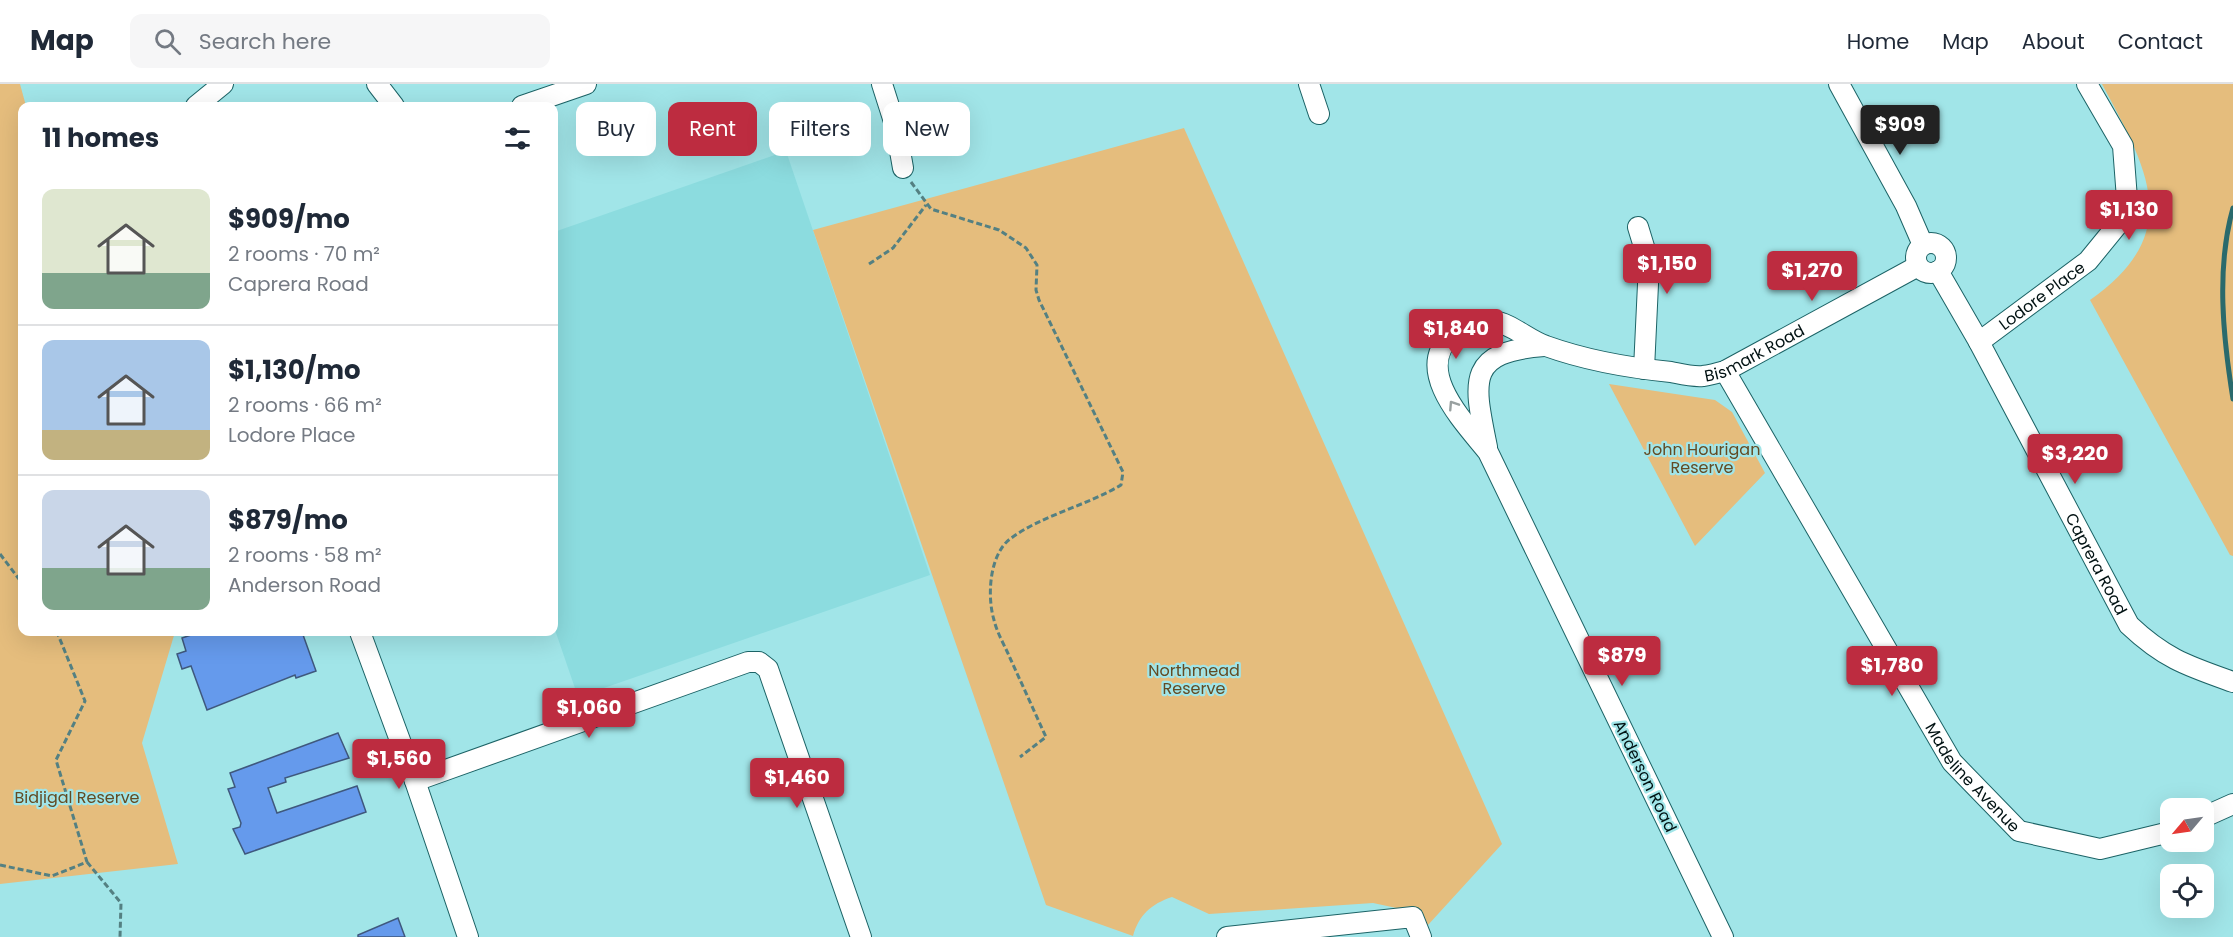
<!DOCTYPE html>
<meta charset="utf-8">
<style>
:root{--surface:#fff;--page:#f6f6f7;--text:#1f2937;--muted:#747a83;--line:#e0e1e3;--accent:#bd2c40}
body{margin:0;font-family:Poppins,sans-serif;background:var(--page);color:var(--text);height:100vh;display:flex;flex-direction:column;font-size:22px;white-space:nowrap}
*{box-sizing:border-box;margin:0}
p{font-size:20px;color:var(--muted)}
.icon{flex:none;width:33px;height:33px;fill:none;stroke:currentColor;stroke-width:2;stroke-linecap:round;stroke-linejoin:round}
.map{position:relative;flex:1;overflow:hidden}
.details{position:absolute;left:18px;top:18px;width:540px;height:534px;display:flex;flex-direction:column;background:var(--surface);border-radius:12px;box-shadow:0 6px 24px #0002}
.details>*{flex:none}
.hud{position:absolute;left:576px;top:18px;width:570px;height:54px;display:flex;gap:12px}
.needle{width:39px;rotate:241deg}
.tools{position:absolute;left:2160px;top:714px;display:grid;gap:12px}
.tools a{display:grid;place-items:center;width:54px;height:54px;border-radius:12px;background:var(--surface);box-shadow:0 6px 24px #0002;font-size:30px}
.price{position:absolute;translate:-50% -51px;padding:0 14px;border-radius:6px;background:var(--accent);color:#fff;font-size:20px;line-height:39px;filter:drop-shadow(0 2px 3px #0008)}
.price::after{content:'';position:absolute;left:50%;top:36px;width:18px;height:14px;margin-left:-9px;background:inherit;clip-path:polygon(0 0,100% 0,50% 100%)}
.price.current{background:#222;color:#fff}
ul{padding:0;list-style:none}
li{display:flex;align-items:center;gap:18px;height:150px;padding:0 24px}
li+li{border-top:2px solid var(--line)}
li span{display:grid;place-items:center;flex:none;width:168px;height:120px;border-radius:12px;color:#555}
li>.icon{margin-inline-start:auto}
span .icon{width:72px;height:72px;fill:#fffc;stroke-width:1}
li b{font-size:26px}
h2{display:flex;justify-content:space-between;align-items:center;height:72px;padding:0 24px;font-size:26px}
.pill{padding:0 21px;border-radius:12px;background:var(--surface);box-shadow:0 6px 24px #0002;font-size:21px;line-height:54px}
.pill.current{background:var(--accent);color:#fff}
header{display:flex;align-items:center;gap:36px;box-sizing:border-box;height:84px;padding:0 30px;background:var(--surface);border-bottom:2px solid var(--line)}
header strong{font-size:28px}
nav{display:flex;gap:33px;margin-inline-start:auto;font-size:21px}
.search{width:420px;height:54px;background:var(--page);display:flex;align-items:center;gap:15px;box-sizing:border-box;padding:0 21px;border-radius:12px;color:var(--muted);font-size:22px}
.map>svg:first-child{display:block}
</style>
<header>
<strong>Map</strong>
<div class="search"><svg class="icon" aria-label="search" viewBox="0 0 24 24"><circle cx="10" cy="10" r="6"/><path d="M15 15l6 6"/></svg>Search here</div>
<nav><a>Home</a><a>Map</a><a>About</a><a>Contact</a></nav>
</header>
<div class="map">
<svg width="2233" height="853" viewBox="0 0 2233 853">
<rect width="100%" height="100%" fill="#a1e5e8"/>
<!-- built -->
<path fill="#8cdcdf" d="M786 67 930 491 578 613 554 543V148Z"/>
<!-- green -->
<path fill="#e5bd7d" d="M0 0H20L26 22H22V548H175L142 659 178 780 0 800Z
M2102 0H2233V472L2230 471 2090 216C2187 148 2146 83 2102 0Z
M1184 44 1502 760 1428 841 1406 826 1373 819 1209 830 1172 813C1151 820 1139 831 1133 852L1046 821 813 146Z
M1609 300 1715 316 1732 328 1765 389 1695 462Z"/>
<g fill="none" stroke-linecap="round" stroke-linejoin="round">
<!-- stream -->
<path stroke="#2a6a6c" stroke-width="5" d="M2233 124C2216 184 2223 253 2233 315"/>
</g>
<!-- building -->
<path fill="#659aec" stroke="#3f587d" stroke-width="1.5" d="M200 548H302L316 587 296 594 295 591 207 626 191 582 182 585 177 570 186 567 182 554Z
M338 649 349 674 285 694 286 698 268 704 277 729 357 702 366 728 245 770 233 745 240 743 241 739 228 705 235 703 230 689Z
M398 834 405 853H358V851Z"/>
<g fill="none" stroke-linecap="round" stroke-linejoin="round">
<defs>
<g id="minor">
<path d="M377 0 394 22"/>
<path d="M882 0 896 44 903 84"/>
<path d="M1309 0 1319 30"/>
<path d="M1839 0 1906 122 1923 161"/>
<path d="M196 22 223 0"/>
<path d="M522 22 586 0"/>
<path d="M1638 143 1649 179 1644 285"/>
<circle cx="1931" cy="174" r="15"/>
<path id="s1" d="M1938 187 1979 258 2129 541C2165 575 2188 582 2233 598"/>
<path id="s2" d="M1979 258 2088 177 2128 128 2123 62 2087 0"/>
<path id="s3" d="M1725 287 1952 678 2019 747 2100 765 2170 748"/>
<path d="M1487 363C1474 298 1465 268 1544 262"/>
<path d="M360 548 415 697 468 853"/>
<path d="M415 697 748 578H759L768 585 861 853"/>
<path d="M2204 733 2233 720"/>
<path d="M1227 853 1413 833 1421 853"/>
<path id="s4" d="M1723 853 1488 368C1465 339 1413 287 1451 252 1462 241 1477 235 1493 237 1511 239 1528 256 1546 262 1585 276 1630 284 1671 288 1681 290 1692 293 1703 292 1710 291 1718 289 1725 287L1918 182"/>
</g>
</defs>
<!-- minor casing -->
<use href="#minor" stroke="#1c6366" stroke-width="22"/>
<!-- path -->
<path stroke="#548082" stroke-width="3" stroke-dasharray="6 3" stroke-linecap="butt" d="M911 98 931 125 999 146 1026 164 1037 181 1036 206 1039 216 1123 388 1121 401C1088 421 1040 432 1010 455 989 471 987 513 994 536 997 549 1005 562 1010 574 1022 600 1034 627 1046 653L1020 673
M869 180 893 164 926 121
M0 470 22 499
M87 778 121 819 120 853
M0 781 52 792 87 778 56 676 85 617 57 548"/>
<!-- minor -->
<use href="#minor" stroke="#fff" stroke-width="20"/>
</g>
<!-- one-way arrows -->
<defs><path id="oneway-chevron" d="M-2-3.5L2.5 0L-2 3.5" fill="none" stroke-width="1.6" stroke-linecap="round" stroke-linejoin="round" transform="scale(1.5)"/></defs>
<use stroke="#99a0a0" href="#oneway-chevron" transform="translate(1453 321) rotate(-123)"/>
<g text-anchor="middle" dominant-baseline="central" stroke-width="4.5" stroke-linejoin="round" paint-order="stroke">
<!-- street labels -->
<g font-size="16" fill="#001112" stroke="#a1e5e8">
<text stroke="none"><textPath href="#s2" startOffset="78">Lodore Place</textPath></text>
<text stroke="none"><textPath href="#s4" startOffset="996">Bismark Road</textPath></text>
<text stroke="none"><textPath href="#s1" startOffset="333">Caprera Road</textPath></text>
<text stroke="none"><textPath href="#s3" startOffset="477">Madeline Avenue</textPath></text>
<text transform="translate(1645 692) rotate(64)">Anderson Road</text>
</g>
<!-- park labels -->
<g font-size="16" fill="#634b23" stroke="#a1e5e8">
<text x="1702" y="365">John Hourigan<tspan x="1702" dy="18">Reserve</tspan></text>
<text x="1194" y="586">Northmead<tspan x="1194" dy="18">Reserve</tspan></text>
<text x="77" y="713">Bidjigal Reserve</text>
</g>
</g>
</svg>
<div class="tools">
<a><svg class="needle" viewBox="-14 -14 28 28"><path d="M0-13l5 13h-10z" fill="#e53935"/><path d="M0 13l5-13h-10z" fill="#747a83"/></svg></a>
<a><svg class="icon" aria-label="locate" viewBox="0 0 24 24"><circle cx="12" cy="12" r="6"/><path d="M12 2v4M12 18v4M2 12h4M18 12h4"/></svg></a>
</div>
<b class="price current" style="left:1900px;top:72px">$909</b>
<b class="price" style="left:2129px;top:157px">$1,130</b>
<b class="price" style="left:1667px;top:211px">$1,150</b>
<b class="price" style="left:1812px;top:218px">$1,270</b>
<b class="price" style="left:1456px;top:276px">$1,840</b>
<b class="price" style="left:2075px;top:401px">$3,220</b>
<b class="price" style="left:1622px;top:603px">$879</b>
<b class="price" style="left:1892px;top:613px">$1,780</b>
<b class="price" style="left:589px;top:655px">$1,060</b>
<b class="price" style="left:399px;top:706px">$1,560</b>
<b class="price" style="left:797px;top:725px">$1,460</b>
<div class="hud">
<a class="pill">Buy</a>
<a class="pill current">Rent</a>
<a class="pill">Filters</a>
<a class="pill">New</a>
</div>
<section class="details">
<h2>11 homes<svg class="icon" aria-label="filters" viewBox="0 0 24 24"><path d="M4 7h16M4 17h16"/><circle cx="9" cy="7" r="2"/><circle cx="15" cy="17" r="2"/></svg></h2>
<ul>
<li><span style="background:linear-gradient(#dfe7d0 70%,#7fa58c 0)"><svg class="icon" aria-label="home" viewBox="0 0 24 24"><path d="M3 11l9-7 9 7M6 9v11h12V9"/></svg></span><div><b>$909/mo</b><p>2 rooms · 70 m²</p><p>Caprera Road</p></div></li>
<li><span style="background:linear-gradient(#a9c7e8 75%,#c2b280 0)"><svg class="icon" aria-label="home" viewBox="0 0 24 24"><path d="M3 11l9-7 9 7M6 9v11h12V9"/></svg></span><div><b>$1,130/mo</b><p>2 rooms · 66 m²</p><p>Lodore Place</p></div></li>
<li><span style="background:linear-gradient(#c9d6e8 65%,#7fa58c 0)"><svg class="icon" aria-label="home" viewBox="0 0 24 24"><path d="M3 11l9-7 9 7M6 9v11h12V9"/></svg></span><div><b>$879/mo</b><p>2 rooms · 58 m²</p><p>Anderson Road</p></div></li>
</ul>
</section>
</div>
